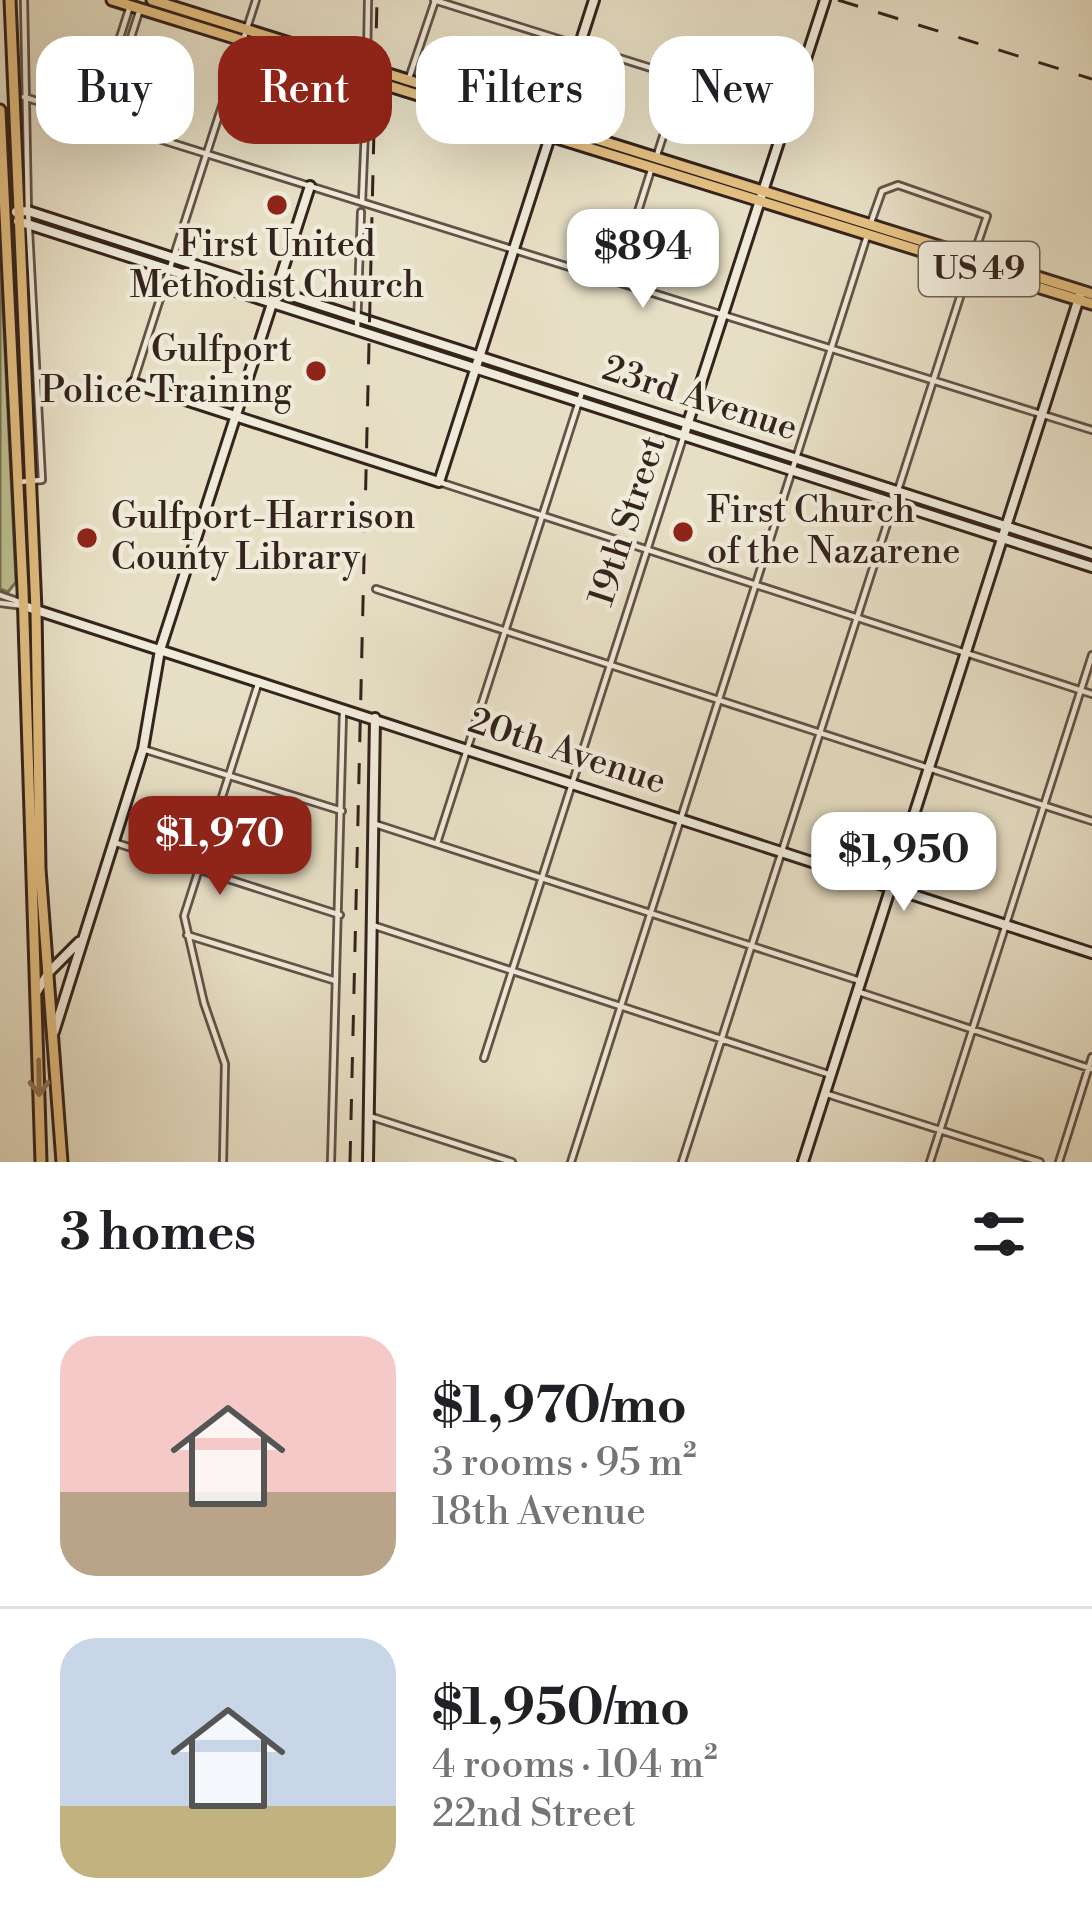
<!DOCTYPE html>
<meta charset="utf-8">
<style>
:root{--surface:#fff;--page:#f2f2f2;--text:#202124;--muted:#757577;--line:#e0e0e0;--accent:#8f2418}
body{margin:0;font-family:"Libre Bodoni",serif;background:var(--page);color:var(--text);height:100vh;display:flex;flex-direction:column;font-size:45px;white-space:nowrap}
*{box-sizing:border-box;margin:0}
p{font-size:39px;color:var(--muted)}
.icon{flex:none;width:66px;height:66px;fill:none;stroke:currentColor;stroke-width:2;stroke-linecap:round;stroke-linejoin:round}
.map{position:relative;height:1162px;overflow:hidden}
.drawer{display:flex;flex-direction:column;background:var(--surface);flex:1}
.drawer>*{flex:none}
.guide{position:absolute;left:36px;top:36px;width:1020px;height:108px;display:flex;gap:24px}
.price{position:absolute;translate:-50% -102px;padding:0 27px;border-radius:24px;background:#fff;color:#222;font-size:39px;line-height:78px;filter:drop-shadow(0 3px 6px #0008)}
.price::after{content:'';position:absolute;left:50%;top:72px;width:36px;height:27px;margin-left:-18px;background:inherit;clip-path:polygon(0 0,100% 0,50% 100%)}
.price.on{background:var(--accent);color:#fff}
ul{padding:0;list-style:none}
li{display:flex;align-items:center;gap:36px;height:300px;padding:0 60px}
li+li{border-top:3px solid var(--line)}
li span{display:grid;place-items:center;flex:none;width:336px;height:240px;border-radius:36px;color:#555}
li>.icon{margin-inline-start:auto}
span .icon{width:144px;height:144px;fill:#fffc;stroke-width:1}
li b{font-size:51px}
h2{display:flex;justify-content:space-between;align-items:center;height:144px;padding:0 60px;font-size:51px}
.chip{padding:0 42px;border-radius:36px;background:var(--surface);box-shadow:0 12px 48px #0002;font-size:42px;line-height:108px}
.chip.on{background:var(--accent);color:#fff}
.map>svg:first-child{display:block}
</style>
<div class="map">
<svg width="1092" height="1162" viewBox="0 0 1092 1162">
<rect width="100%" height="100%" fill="#e7dfc5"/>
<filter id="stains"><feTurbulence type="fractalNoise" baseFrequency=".00167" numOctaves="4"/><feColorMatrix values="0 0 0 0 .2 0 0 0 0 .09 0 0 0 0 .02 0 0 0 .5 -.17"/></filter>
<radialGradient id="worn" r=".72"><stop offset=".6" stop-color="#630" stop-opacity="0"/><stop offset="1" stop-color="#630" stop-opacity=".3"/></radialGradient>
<!-- green -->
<path fill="#bdc090" stroke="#797256" stroke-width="3" d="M0 246 16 582 8 592 0 589Z"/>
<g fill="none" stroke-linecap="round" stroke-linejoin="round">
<defs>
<path id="street" d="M434 0 788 111
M367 64 368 0
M408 81 435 1
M24 97 1092 430
M94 119 130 6
M104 122 140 9
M656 158 682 77
M362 202 367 81
M870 225 882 191 898 185 987 216 973 257
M616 281 652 167
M357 328 361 212
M133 383 256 0
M19 482 42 480 28 211 24 0
M439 482 1092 694
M376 589 1092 821
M0 595 20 602
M0 603 24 606
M143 749 342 811
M375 824 860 981
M113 842 340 915
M437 843 582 392
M372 925 828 1074
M187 935 336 981
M856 991 1092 1069
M484 1058 684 435
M824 1093 1040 1162
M369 1116 512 1162
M223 1162 225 1064 204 1003 184 916 259 681
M331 1162 343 712
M571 1162 867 236
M682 1162 970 266
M930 1162 1092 655
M1059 1162 1092 1057"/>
<path id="secondary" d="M16 212 28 211 1092 554
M18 221 1092 567
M133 383 439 482 594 0
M684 435 825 0
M24 606 1092 953
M36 993 49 972 79 942
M54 1032 143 749 160 650 310 186
M368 1162 375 718
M803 1162 1080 295"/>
<path id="primary" d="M10 0 36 610 40 869 62 1162
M112 0 1092 304
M152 0 1092 294
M0 110 23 590 41 1162"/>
</defs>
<!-- street casing -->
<use href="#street" stroke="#625247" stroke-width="10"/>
<!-- secondary casing -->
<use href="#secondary" stroke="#35231d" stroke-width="14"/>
<!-- primary casing -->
<use href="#primary" stroke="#35231d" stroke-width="15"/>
<!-- street -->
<use href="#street" stroke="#efead9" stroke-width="4.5"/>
<!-- secondary -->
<use href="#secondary" stroke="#efead9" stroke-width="8"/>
<!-- primary -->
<use href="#primary" stroke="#e4c082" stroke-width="9"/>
<!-- rail -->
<path stroke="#35231d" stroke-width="3" stroke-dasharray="21 21" stroke-linecap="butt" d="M838 0 1092 79
M350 1162 377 0"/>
</g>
<!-- one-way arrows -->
<defs><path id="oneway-shaft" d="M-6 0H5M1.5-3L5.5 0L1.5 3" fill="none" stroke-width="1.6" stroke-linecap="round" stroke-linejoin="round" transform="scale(3)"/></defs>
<use stroke="#8c7250" href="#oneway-shaft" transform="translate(39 1078) rotate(89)"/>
<!-- markers -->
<g fill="#8f2418" stroke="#efead9" stroke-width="4.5">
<circle cx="277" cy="205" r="12"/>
<circle cx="316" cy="371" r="12"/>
<circle cx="683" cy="532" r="12"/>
<circle cx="87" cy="538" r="12"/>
</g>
<g text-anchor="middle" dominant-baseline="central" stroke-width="9" stroke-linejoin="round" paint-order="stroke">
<!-- shield labels -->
<rect fill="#efead9" stroke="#6d5f55" stroke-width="3" x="919" y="242" width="120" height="54" rx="9"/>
<g font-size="33" font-weight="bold" fill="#35231d">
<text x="979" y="269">US 49</text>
</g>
<!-- poi labels -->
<g font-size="36" fill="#35231d" stroke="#efead9" text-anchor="start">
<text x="277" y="245" text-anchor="middle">First United<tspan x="277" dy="41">Methodist Church</tspan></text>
<text x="292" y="350" text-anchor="end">Gulfport<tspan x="292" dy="41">Police Training</tspan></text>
<text x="707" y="511">First Church<tspan x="707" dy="41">of the Nazarene</tspan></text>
<text x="111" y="517">Gulfport-Harrison<tspan x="111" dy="41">County Library</tspan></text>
</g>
<!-- street labels -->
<g font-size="36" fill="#35231d" stroke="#efead9">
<text transform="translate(700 399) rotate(18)">23rd Avenue</text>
<text transform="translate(628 521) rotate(-72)">19th Street</text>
<text transform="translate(567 752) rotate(18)">20th Avenue</text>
</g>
</g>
<rect width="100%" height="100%" filter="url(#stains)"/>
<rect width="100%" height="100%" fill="url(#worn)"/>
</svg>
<b class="price" style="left:643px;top:311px">$894</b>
<b class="price on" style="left:220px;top:898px">$1,970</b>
<b class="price" style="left:904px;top:914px">$1,950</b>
<div class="guide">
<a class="chip">Buy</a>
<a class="chip on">Rent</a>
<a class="chip">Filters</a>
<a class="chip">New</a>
</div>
</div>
<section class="drawer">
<h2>3 homes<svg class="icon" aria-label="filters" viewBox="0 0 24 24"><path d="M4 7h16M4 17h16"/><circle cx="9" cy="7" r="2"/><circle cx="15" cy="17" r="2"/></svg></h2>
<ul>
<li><span style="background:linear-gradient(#f6c9c9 65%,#b9a48a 0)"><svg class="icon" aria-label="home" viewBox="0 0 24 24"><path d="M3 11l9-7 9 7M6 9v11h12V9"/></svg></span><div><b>$1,970/mo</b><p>3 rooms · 95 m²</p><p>18th Avenue</p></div></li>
<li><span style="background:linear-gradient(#c9d6e8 70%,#c2b280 0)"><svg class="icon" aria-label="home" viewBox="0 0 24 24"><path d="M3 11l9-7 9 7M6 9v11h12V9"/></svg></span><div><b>$1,950/mo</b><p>4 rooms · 104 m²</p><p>22nd Street</p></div></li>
</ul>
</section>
